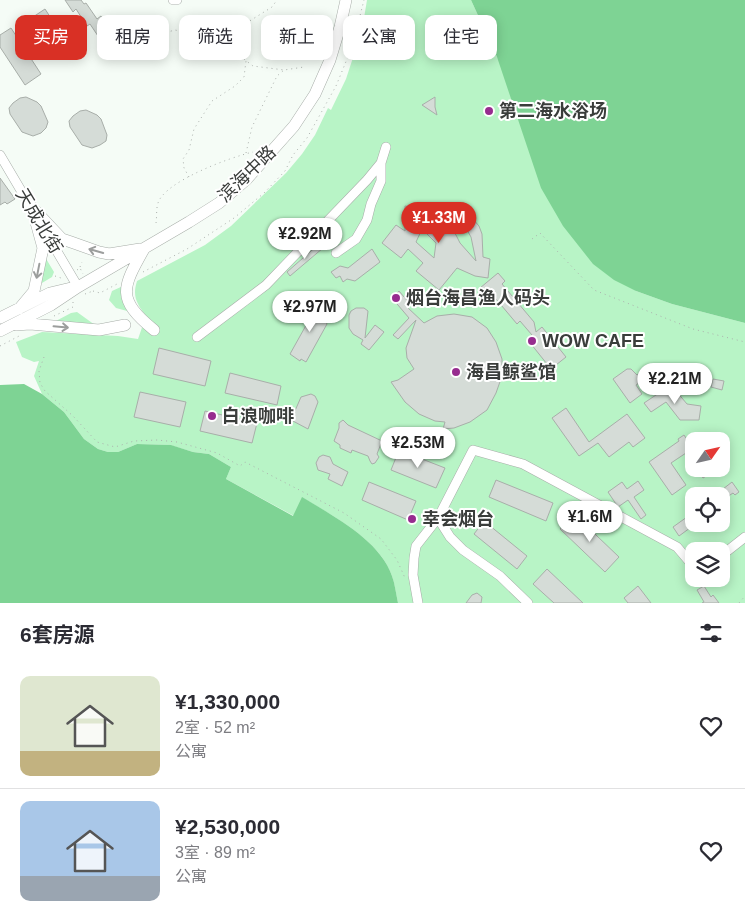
<!DOCTYPE html>
<html lang="zh">
<meta charset="utf-8">
<style>
:root{--surface:#fff;--page:#f7f7f7;--text:#2b2b33;--muted:#7c7c81;--line:#e1e1e2;--accent:#d93025}
body{margin:0;font-family:Arial,"Noto Sans SC",sans-serif;background:var(--page);color:var(--text);height:100vh;display:flex;flex-direction:column;font-size:19px;white-space:nowrap}
*{box-sizing:border-box;margin:0}
p{font-size:16px;color:var(--muted)}
.icon{flex:none;width:28px;height:28px;fill:none;stroke:currentColor;stroke-width:2;stroke-linecap:round;stroke-linejoin:round}
.map{position:relative;height:603px;overflow:hidden}
.side{display:flex;flex-direction:column;background:var(--surface);flex:1}
.side>*{flex:none}
.guide{position:absolute;left:15px;top:15px;width:715px;height:45px;display:flex;gap:10px}
.needle{width:32px;rotate:56deg}
.tools{position:absolute;left:685px;top:432px;display:grid;gap:10px}
.tools a{display:grid;place-items:center;width:45px;height:45px;border-radius:10px;background:var(--surface);box-shadow:0 2px 12px #0003;font-size:25px}
.price{position:absolute;translate:-50% -42px;padding:0 11px;border-radius:18px;background:#fff;color:#222;font-size:16px;line-height:32px;filter:drop-shadow(0 1px 2px #0008)}
.price::after{content:'';position:absolute;left:50%;top:30px;width:15px;height:11px;margin-left:-8px;background:inherit;clip-path:polygon(0 0,100% 0,50% 100%)}
.price.on{background:var(--accent);color:#fff}
ul{padding:0;list-style:none}
li{display:flex;align-items:center;gap:15px;height:125px;padding:0 20px}
li+li{border-top:1px solid var(--line)}
li span{display:grid;place-items:center;flex:none;width:140px;height:100px;border-radius:10px;color:#555}
li>.icon{margin-inline-start:auto}
span .icon{width:60px;height:60px;fill:#fffc;stroke-width:1}
li b{font-size:21px}
h2{display:flex;justify-content:space-between;align-items:center;height:60px;padding:0 20px;font-size:21px}
.chip{padding:0 18px;border-radius:10px;background:var(--surface);box-shadow:0 2px 12px #0003;font-size:18px;line-height:45px}
.chip.on{background:var(--accent);color:#fff}
.map>svg:first-child{display:block}
</style>
<div class="map">
<svg width="745" height="603" viewBox="0 0 745 603">
<rect width="100%" height="100%" fill="#f5fcf6"/>
<!-- green -->
<path fill="#b8f4c6" fill-rule="evenodd" d="M367 0H471L497 57 636 291 672 304 745 323V603H398C396 594 395 585 392 576 380 540 333 516 303 498L294 516 226 479 231 467 209 454 193 452 170 445 137 444 118 452H108L98 449 84 439 64 412 42 394 34 376 39 361 34 362 22 357 16 342 42 332 118 336 138 339 146 316C137 304 132 297 137 281L205 245 231 226 286 173 302 154 315 135 328 108 331 110 346 79 362 30ZM694 441H721V469H694ZM694 496H721V524H694ZM694 551H721V579H694Z
M45 257 54 272 52 277 42 283 41 280Z
M123 286 131 312 116 308 109 300 112 291Z
M77 312 95 325 54 322 71 313Z"/>
<!-- water -->
<path fill="#7ed394" d="M471 0H745V323L672 304 636 291 614 280 593 264 563 226 541 188 497 57Z
M24 384 42 394 64 412 84 439 98 449 108 452H118L137 444 171 445 193 452 209 454 231 467 226 479 293 516 302 497C333 516 380 540 392 576 395 584 396 594 398 603H0V385Z"/>
<!-- building -->
<path fill="#d5dcd7" stroke="#a8aea9" fill-rule="evenodd" d="M65 0H81L84 4 86 3 97 19 101 16 109 29 98 36 90 24 87 26 76 9 73 12Z
M45 9 56 26 60 23 69 36 54 47 45 34 42 36 30 19Z
M11 28 41 74 25 85 0 47V35Z
M26 97 37 102 41 106 48 122 46 128 41 133 33 136 22 132 10 114 9 108 13 103 20 98Z
M435 97V107L437 115 422 105Z
M86 110 97 115 101 119 107 135 106 141 100 145 92 148 82 145 70 127 69 121 73 116 80 111Z
M0 178 15 199 7 204 5 202 0 205Z
M436 204 453 207 462 210 472 218 479 226 482 234 483 257 490 259 488 278 475 276 457 268 439 290 416 271 423 263 408 249 401 258 382 243 396 225 405 231V206L420 208 432 206 456 235 460 243 476 261 471 237 467 230ZM422 229 436 243 434 258 416 242Z
M319 244 323 248 290 276 287 272Z
M372 249 380 262 355 281 347 279 343 282 340 276 336 278 331 272 340 266 348 268Z
M498 273 505 281 502 284 534 322 536 332 542 327 566 357 551 369 527 339 532 335 520 321 517 324 491 293 488 296 480 288Z
M399 291 410 304 407 307 424 323 437 316 454 314 472 317 487 328 496 342 502 359V376L496 393 487 410 470 422 454 428 443 429 445 422 435 421 419 414 405 402 391 382 398 380 414 369 407 358 406 348 416 320 398 339 393 335 409 318 392 298Z
M308 302 321 310 327 324 306 362 301 359 300 361 290 354 309 320 304 309Z
M356 308H364L368 311 365 338 375 325 384 332 369 350 361 344 363 340 353 334 349 328V315L351 311Z
M159 348 211 361 205 386 153 374Z
M650 367 655 373 636 385 642 394 630 403 613 379 627 369H631L637 375Z
M230 373 281 386 277 405 225 393Z
M713 379 724 381 722 390 711 387Z
M671 385 687 404 701 406 699 420H680L666 402 651 412 644 403Z
M140 392 186 402 180 427 134 417Z
M311 394 315 396 318 402 308 429 291 420 301 397Z
M566 408 589 442 627 414 645 438 633 447 629 442 609 457 598 443 579 456 552 418Z
M205 411 257 423 252 443 200 431Z
M343 420 348 425 382 441 377 454 379 457 375 463 372 464 370 461 368 456 352 450 351 453 340 448V445L334 441 339 428V423Z
M684 435 694 450V464L686 453 671 463 686 485 672 495 649 462 679 441 678 439Z
M399 450 445 468 436 488 391 470Z
M323 455 330 457 333 464 348 472 342 486 328 479 330 474 318 470 316 463 319 457Z
M697 469H717L703 478Z
M496 480 553 503 546 521 489 497Z
M638 481 644 490 634 497 646 515 641 519 628 500 618 507 608 492 622 482 627 489Z
M369 482 416 501 408 520 362 500Z
M732 482 739 492 735 495 733 493 721 501V496H714Z
M694 512V525L679 536 673 527Z
M574 514 619 557 605 572 560 529Z
M484 521 527 556 517 569 474 534Z
M547 569 583 603H554L533 584Z
M638 586 651 603H628L624 598Z
M704 586 711 597 713 595 719 603H702L704 602 697 590Z
M477 593 482 597 481 603H466L472 595Z"/>
<g fill="none" stroke-linecap="round" stroke-linejoin="round">
<defs>
<path id="minor" d="M173 0H177
M0 155 78 287
M336 253 356 239 367 220 371 204 381 181V163
M197 337 266 285 367 180 381 163 386 147
M438 518 450 537 463 550 500 576 528 603
M721 556 745 537
M418 603 413 575 414 558 416 546 438 518 473 450 523 464 677 547 694 567"/>
<path id="major" d="M31 206 62 239 71 242 99 252 109 254 140 249
M144 249C122 288 116 299 154 330
M19 309 34 291 43 248 32 208
M0 318 50 293 71 288
M16 325 30 324 99 330 125 325
M0 331 51 305 78 287 189 222 219 203 246 180 294 126 315 94 330 60 340 27 346 0"/>
</defs>
<!-- minor casing -->
<use href="#minor" stroke="#a7ada8" stroke-width="10"/>
<!-- major casing -->
<use href="#major" stroke="#a7ada8" stroke-width="12"/>
<!-- path -->
<path stroke="#acb1ad" stroke-width="1" stroke-dasharray="1 4" stroke-linecap="butt" d="M156 33H164L175 30 185 32 220 44 236 53 253 66 284 70
M230 49 248 22 272 7 277 0
M246 153 252 127 277 76 284 70 304 67
M189 177 184 168 183 159 189 150 194 129 212 101 235 86 244 77 246 61
M156 223C157 217 156 209 158 203 165 181 231 157 253 152
M532 239 540 233 594 290 693 329 745 342
M80 267 82 262
M77 270 80 268 83 274
M143 272 187 249 234 218 264 193 285 171 293 155 307 138 336 86 352 47 364 0
M55 276 61 278
M93 291 100 293 117 284
M85 294 93 291
M54 316 73 307V301
M0 346 21 335
M44 357 39 371 40 383 45 391 73 416 97 442 115 447 134 441 157 440 177 442 217 453 240 466 245 462 344 513 381 539 397 560 405 578
M739 603 745 596"/>
<!-- minor -->
<use href="#minor" stroke="#fff" stroke-width="9"/>
<!-- major -->
<use href="#major" stroke="#fff" stroke-width="11"/>
</g>
<!-- one-way arrows -->
<defs><path id="oneway-shaft" d="M-6 0H5M1.5-3L5.5 0L1.5 3" fill="none" stroke-width="1.6" stroke-linecap="round" stroke-linejoin="round" transform="scale(1.25)"/></defs>
<g stroke="#9c9e9d">
<use href="#oneway-shaft" transform="translate(96 251) rotate(-164)"/>
<use href="#oneway-shaft" transform="translate(38 271) rotate(101)"/>
<use href="#oneway-shaft" transform="translate(61 327) rotate(5)"/>
</g>
<!-- markers -->
<g fill="#972c8f" stroke="#fff" stroke-width="2">
<circle cx="489" cy="111" r="5"/>
<circle cx="396" cy="298" r="5"/>
<circle cx="532" cy="341" r="5"/>
<circle cx="456" cy="372" r="5"/>
<circle cx="212" cy="416" r="5"/>
<circle cx="412" cy="519" r="5"/>
</g>
<g text-anchor="middle" dominant-baseline="central" stroke-width="4" stroke-linejoin="round" paint-order="stroke">
<!-- poi labels -->
<g font-size="18" font-weight="bold" fill="#3a3d3b" stroke="#fff" text-anchor="start">
<text x="499" y="111">第二海水浴场</text>
<text x="406" y="298">烟台海昌渔人码头</text>
<text x="542" y="341">WOW CAFE</text>
<text x="466" y="372">海昌鲸鲨馆</text>
<text x="222" y="416">白浪咖啡</text>
<text x="422" y="519">幸会烟台</text>
</g>
<!-- street labels -->
<g font-size="18" fill="#3a3d3b" stroke="#fff">
<text transform="translate(247 174) rotate(-44)">滨海中路</text>
<text transform="translate(39 221) rotate(59)">天成北街</text>
</g>
</g>
</svg>
<div class="tools">
<a><svg class="needle" viewBox="-14 -14 28 28"><path d="M0-13l5 13h-10z" fill="#e53935"/><path d="M0 13l5-13h-10z" fill="#7c7c81"/></svg></a>
<a><svg class="icon" aria-label="locate" viewBox="0 0 24 24"><circle cx="12" cy="12" r="6"/><path d="M12 2v4M12 18v4M2 12h4M18 12h4"/></svg></a>
<a><svg class="icon" aria-label="layers" viewBox="0 0 24 24"><path d="M12 4l9 5-9 5-9-5zM3 14l9 5 9-5"/></svg></a>
</div>
<b class="price on" style="left:439px;top:244px">¥1.33M</b>
<b class="price" style="left:305px;top:260px">¥2.92M</b>
<b class="price" style="left:310px;top:333px">¥2.97M</b>
<b class="price" style="left:675px;top:405px">¥2.21M</b>
<b class="price" style="left:418px;top:469px">¥2.53M</b>
<b class="price" style="left:590px;top:543px">¥1.6M</b>
<div class="guide">
<a class="chip on">买房</a>
<a class="chip">租房</a>
<a class="chip">筛选</a>
<a class="chip">新上</a>
<a class="chip">公寓</a>
<a class="chip">住宅</a>
</div>
</div>
<section class="side">
<h2>6套房源<svg class="icon" aria-label="filters" viewBox="0 0 24 24"><path d="M4 7h16M4 17h16"/><circle cx="9" cy="7" r="2"/><circle cx="15" cy="17" r="2"/></svg></h2>
<ul>
<li><span style="background:linear-gradient(#dfe7d0 75%,#c2b280 0)"><svg class="icon" aria-label="home" viewBox="0 0 24 24"><path d="M3 11l9-7 9 7M6 9v11h12V9"/></svg></span><div><b>¥1,330,000</b><p>2室 · 52 m²</p><p>公寓</p></div><svg class="icon" aria-label="heart" viewBox="0 0 24 24"><path d="M12 20l-8-8c-3-5 5-10 8-4 3-6 11-1 8 4z"/></svg></li>
<li><span style="background:linear-gradient(#a9c7e8 75%,#9aa5b1 0)"><svg class="icon" aria-label="home" viewBox="0 0 24 24"><path d="M3 11l9-7 9 7M6 9v11h12V9"/></svg></span><div><b>¥2,530,000</b><p>3室 · 89 m²</p><p>公寓</p></div><svg class="icon" aria-label="heart" viewBox="0 0 24 24"><path d="M12 20l-8-8c-3-5 5-10 8-4 3-6 11-1 8 4z"/></svg></li>
</ul>
</section>
